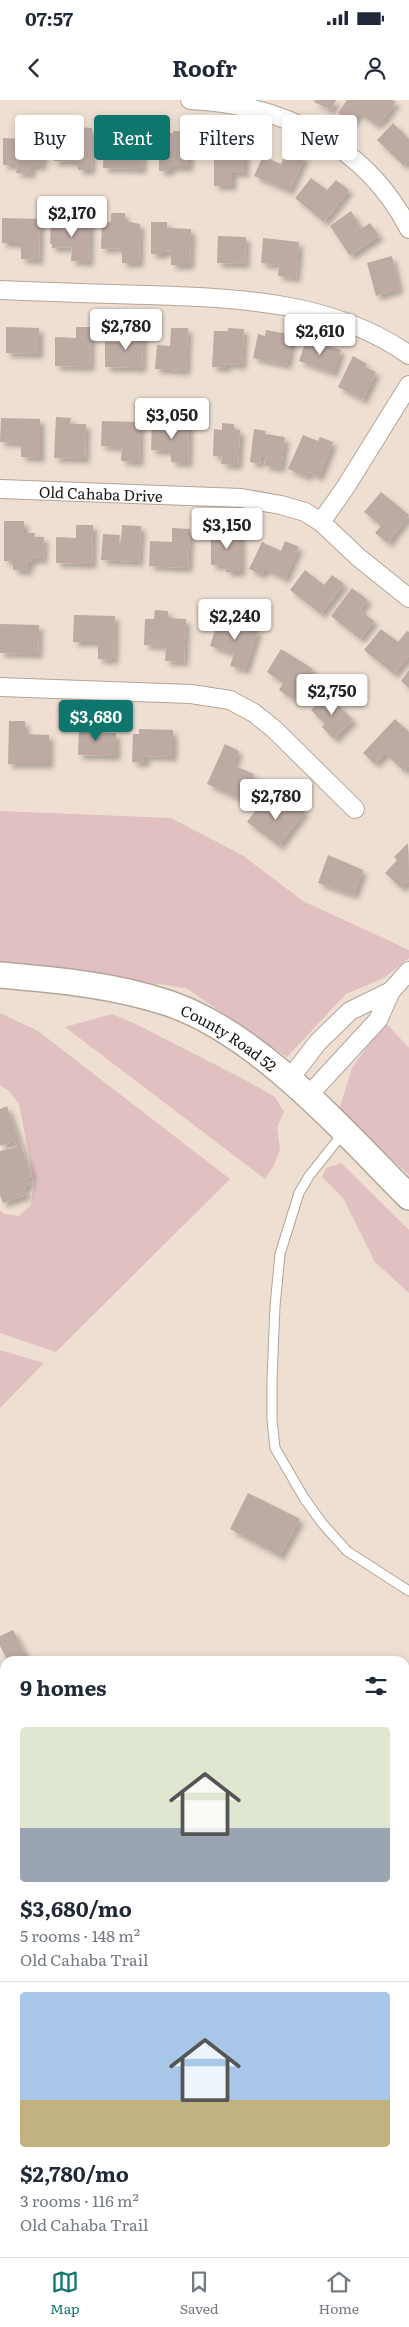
<!DOCTYPE html>
<meta charset="utf-8">
<style>
:root{--surface:#fff;--page:#f2f2f3;--text:#1f2937;--muted:#747a83;--line:#e0e1e3;--accent:#0f766e}
body{margin:0;font-family:Literata,serif;background:var(--page);color:var(--text);height:100vh;display:flex;flex-direction:column;font-size:19px;white-space:nowrap}
*{box-sizing:border-box;margin:0}
p{font-size:16px;color:var(--muted)}
.icon{flex:none;width:28px;height:28px;fill:none;stroke:currentColor;stroke-width:2;stroke-linecap:round;stroke-linejoin:round}
.map{position:relative;flex:1;overflow:hidden}
.sheet{position:absolute;left:0px;top:1556px;width:410px;height:601px;display:flex;flex-direction:column;background:var(--surface);border-radius:15px 15px 0 0;box-shadow:0 2px 8px #0003}
.sheet>*{flex:none}
.guide{position:absolute;left:15px;top:15px;width:380px;height:45px;display:flex;gap:10px}
.price{position:absolute;translate:-50% -42px;padding:0 11px;border-radius:5px;background:#fff;color:#222;font-size:16px;line-height:32px;filter:drop-shadow(0 1px 2px #0008)}
.price::after{content:'';position:absolute;left:50%;top:30px;width:15px;height:11px;margin-left:-8px;background:inherit;clip-path:polygon(0 0,100% 0,50% 100%)}
.price.active{background:var(--accent);color:#fff}
ul{padding:0;list-style:none}
li{display:grid;align-content:center;gap:10px;height:265px;padding:0 20px}
li+li{border-top:1px solid var(--line)}
li span{display:grid;place-items:center;height:155px;border-radius:5px;color:#555}
li>.icon{margin-inline-start:auto}
span .icon{width:90px;height:90px;fill:#fffc;stroke-width:1}
li b{font-size:21px}
h2{display:flex;justify-content:space-between;align-items:center;height:60px;padding:0 20px;font-size:21px}
.chip{padding:0 18px;border-radius:5px;background:var(--surface);box-shadow:0 2px 8px #0003;font-size:18px;line-height:45px}
.chip.active{background:var(--accent);color:#fff}
.status{display:flex;justify-content:space-between;align-items:center;height:35px;padding:0 25px;background:var(--surface);direction:ltr}
.status svg{height:14px;fill:currentColor}
header{display:flex;justify-content:space-between;align-items:center;height:65px;padding:0 20px;background:var(--surface);font-size:22px;font-weight:700}
.menu{display:flex;justify-content:space-around;align-items:center;height:70px;border-top:1px solid var(--line);background:var(--surface);font-size:14px;color:var(--muted)}
.menu a{display:grid;justify-items:center;gap:2px}
.menu .active{color:var(--accent)}
.map>svg:first-child{display:block}
</style>
<div class="status"><b>07:57</b><svg viewBox="0 0 49 12"><path d="M0 12V9h3v3zM5 12V6h3v6zM10 12V3h3v9zM15 12V0h3v12zM26 1h20v11H26zM47 4h2v5h-2z"/></svg></div>
<header><svg class="icon" aria-label="back" viewBox="0 0 24 24"><path d="M15 5l-7 7 7 7"/></svg>Roofr<svg class="icon" aria-label="person" viewBox="0 0 24 24"><circle cx="12" cy="8" r="4"/><path d="M4 21q1-7 8-7t8 7"/></svg></header>
<div class="map">
<svg width="409" height="2157" viewBox="0 0 409 2157">
<defs>
<filter id="shadow"><feDropShadow dx="4.5" dy="4.5" stdDeviation="2.5" flood-color="#0004"/></filter>
</defs>
<rect width="100%" height="100%" fill="#eedfd2"/>
<!-- green -->
<path fill="#e1c0c1" d="M0 711 171 718 242 755 303 801 409 850V858L384 878 346 894 287 957 186 888 0 862Z
M0 913 38 931 230 1079 56 1252 0 1233V1110L4 1114 19 1116 31 1105 34 1081 19 1004 9 991 0 985Z
M112 914 136 924 251 983 275 997 284 1012 277 1027 280 1050 273 1067 265 1079 65 927Z
M385 922 409 948V1075L339 1010 352 968Z
M341 1063 409 1130V1193L375 1162 343 1098 322 1077 326 1068Z
M0 1250 44 1263 0 1308Z
M5 1627V1775H0V1629Z
M5 1847V2152H264L265 2157H0V1848Z
M405 1992 409 2001V2072L405 2085Z
M335 2153H396L395 2157H336Z"/>
<!-- water -->
<path fill="#9da07e" d="M0 1775H5V1847L0 1848Z
M264 2153H335L336 2157H265Z"/>
<!-- building -->
<path fill="#bdaaa3" filter="url(#shadow)" d="M315 0H336L331 10 314 2Z
M347 0H393L396 2 381 23 379 21 376 25 359 13 351 23 338 13Z
M393 23 409 39V60L404 66 377 40Z
M26 26 44 27 42 66H31V74L16 73 17 65H3V38L26 39Z
M75 27 92 28 91 70H78V62L54 61 55 35H72V43H75Z
M127 30H143L142 69 103 68 104 42 127 43Z
M173 31H189V67H170V71H159V33H173Z
M214 34H231V39H233V34L245 35V73H232V86H214Z
M288 49 305 57 289 91 254 76 263 56 281 64Z
M311 78 327 90 336 80 349 90 324 122 295 98Z
M351 111 360 126 355 130 356 132 370 123 379 136 350 156 330 126Z
M111 113H125V121L140 124 139 163H122V148L101 149 102 122H111Z
M2 118 40 119 39 160 21 159V143H2Z
M51 119 90 121 89 162 71 161 72 147 52 148V144H50Z
M151 122H167V128L191 129 190 165H171V151L163 152V154H151Z
M218 136 246 137 245 164 217 163Z
M263 138 299 142 296 178 278 176 279 162 277 165 261 163Z
M392 156 399 189 376 196 367 163Z
M6 227 39 228V254L6 253Z
M76 227H91L90 267 55 266V237L76 238Z
M171 228H188L186 271 155 269 157 245 170 246Z
M228 228 244 229 242 265 226 264V268L212 267 214 231H228Z
M126 229H143L142 268 105 267V242H126Z
M266 230 293 235 287 265 253 258 258 234 265 236Z
M307 238 341 250 333 273 299 261Z
M353 256 367 264 365 267 376 272 363 300 338 287Z
M56 317 71 318 70 324H86L85 359 54 358Z
M1 318 40 319V358L21 357V343L0 342Z
M102 321 140 322 139 362 121 361 122 347 101 346Z
M152 322 189 323 188 363 171 362V351L151 350Z
M222 323 234 324V329L240 330 238 365 221 364 222 356H213L214 329 222 330Z
M254 329 266 331 265 334 285 337 281 368 264 366 266 357H261L260 364 250 362Z
M303 335 318 341 320 337 333 342 319 377 308 372 307 377 288 369Z
M381 392 409 415 388 443 375 433 381 426 364 412Z
M4 421H24V438H26V433H35L34 437H44L43 459H32V463H28V471L13 470V461H4Z
M76 425H93L92 464 56 463V437L76 438Z
M122 425 141 426 139 462 101 460 103 434 120 435 119 442 121 443Z
M172 428 190 429 188 468 149 466 150 441 172 442Z
M211 431H241V472H226V466L211 465Z
M285 441 299 447 285 479 265 469 262 475 249 469 262 442 281 451Z
M305 470 324 485 332 475 344 484 321 514 290 490Z
M352 488 368 500 360 510 374 521 360 539 331 516Z
M155 510 168 511V518L186 519 184 562 165 561 166 546 144 545 145 519H154Z
M74 515 115 516 114 560 98 559V542H73Z
M219 518 258 530 245 570 230 566 234 554 210 546Z
M0 524 39 525 38 554 0 553Z
M381 529 398 542 407 531 409 532V556L394 574 364 550Z
M281 549 313 569 294 600 279 590 283 583 267 572Z
M409 570V588L401 581Z
M327 594 353 620 334 639 322 627 325 624 311 610Z
M395 619 409 632V666L404 671 385 653 375 664 363 653Z
M9 621H25V634L49 635V664H8Z
M79 627H101V633H116V656L78 655Z
M139 629 173 630V657L145 656V663L132 662 133 634H139Z
M225 644 239 651 233 665 254 674 242 700 207 684Z
M263 700 280 712 289 700 305 711 279 746 247 722Z
M408 743 409 781 401 788 385 773 397 760 394 757Z
M328 755 363 770 354 795 318 783Z
M7 1006 32 1076 28 1077 30 1085 24 1087 27 1095 3 1103 0 1095V1051L17 1047 15 1041 1 1046 0 1044V1009Z
M248 1393 300 1419 280 1456 230 1429Z
M13 1530 29 1561H8L0 1546V1536Z"/>
<g fill="none" stroke-linecap="round" stroke-linejoin="round">
<defs>
<path id="lane" d="M344 1032 309 1076 299 1093 280 1154 275 1206 272 1279V1320L275 1348 304 1398 322 1423 347 1451 409 1491"/>
<g id="street">
<path d="M190 0C282 4 366 45 409 129"/>
<path d="M0 190C49 192 98 194 148 195 237 198 333 201 409 255"/>
<path id="s1" d="M0 389 241 398 281 405 305 412 321 422 358 457 409 498"/>
<path d="M321 422 345 388 409 285"/>
<path d="M0 587 191 594 230 600 254 613 274 629 355 709"/>
<path d="M391 891 409 871"/>
<path d="M289 980 318 942 350 911 391 891 378 920 307 997"/>
</g>
<g id="secondary">
<path id="s2" d="M0 875C57 880 114 885 168 903 258 933 343 1031 409 1097"/>
</g>
</defs>
<!-- lane casing -->
<use href="#lane" stroke="#b3a598" stroke-width="11"/>
<!-- street casing -->
<use href="#street" stroke="#b3a598" stroke-width="20"/>
<!-- secondary casing -->
<use href="#secondary" stroke="#b3a598" stroke-width="28"/>
<!-- lane -->
<use href="#lane" stroke="#fff" stroke-width="9"/>
<!-- street -->
<use href="#street" stroke="#fff" stroke-width="18"/>
<!-- secondary -->
<use href="#secondary" stroke="#fff" stroke-width="25"/>
</g>
<g text-anchor="middle" dominant-baseline="central" stroke-width="4" stroke-linejoin="round" paint-order="stroke">
<!-- street labels -->
<g font-size="15" fill="#1a1510" stroke="#eedfd2">
<text stroke="none"><textPath href="#s1" startOffset="101">Old Cahaba Drive</textPath></text>
<text stroke="none"><textPath href="#s2" startOffset="241">County Road 52</textPath></text>
</g>
</g>
</svg>
<b class="price" style="left:72px;top:138px">$2,170</b>
<b class="price" style="left:126px;top:251px">$2,780</b>
<b class="price" style="left:320px;top:256px">$2,610</b>
<b class="price" style="left:172px;top:340px">$3,050</b>
<b class="price" style="left:227px;top:450px">$3,150</b>
<b class="price" style="left:235px;top:541px">$2,240</b>
<b class="price" style="left:332px;top:616px">$2,750</b>
<b class="price active" style="left:96px;top:642px">$3,680</b>
<b class="price" style="left:276px;top:721px">$2,780</b>
<div class="guide">
<a class="chip">Buy</a>
<a class="chip active">Rent</a>
<a class="chip">Filters</a>
<a class="chip">New</a>
</div>
<section class="sheet">
<h2>9 homes<svg class="icon" aria-label="filters" viewBox="0 0 24 24"><path d="M4 7h16M4 17h16"/><circle cx="9" cy="7" r="2"/><circle cx="15" cy="17" r="2"/></svg></h2>
<ul>
<li><span style="background:linear-gradient(#dfe7d0 65%,#9aa5b1 0)"><svg class="icon" aria-label="home" viewBox="0 0 24 24"><path d="M3 11l9-7 9 7M6 9v11h12V9"/></svg></span><div><b>$3,680/mo</b><p>5 rooms · 148 m²</p><p>Old Cahaba Trail</p></div></li>
<li><span style="background:linear-gradient(#a9c7e8 70%,#c2b280 0)"><svg class="icon" aria-label="home" viewBox="0 0 24 24"><path d="M3 11l9-7 9 7M6 9v11h12V9"/></svg></span><div><b>$2,780/mo</b><p>3 rooms · 116 m²</p><p>Old Cahaba Trail</p></div></li>
</ul>
</section>
</div>
<nav class="menu">
<a class="active"><svg class="icon" aria-label="map" viewBox="0 0 24 24"><path d="M3 6l6-2 6 2 6-2v14l-6 2-6-2-6 2zM9 4v14M15 6v14"/></svg>Map</a>
<a><svg class="icon" aria-label="saved" viewBox="0 0 24 24"><path d="M7 4h10v16l-5-4-5 4z"/></svg>Saved</a>
<a><svg class="icon" aria-label="home" viewBox="0 0 24 24"><path d="M3 11l9-7 9 7M6 9v11h12V9"/></svg>Home</a>
</nav>
